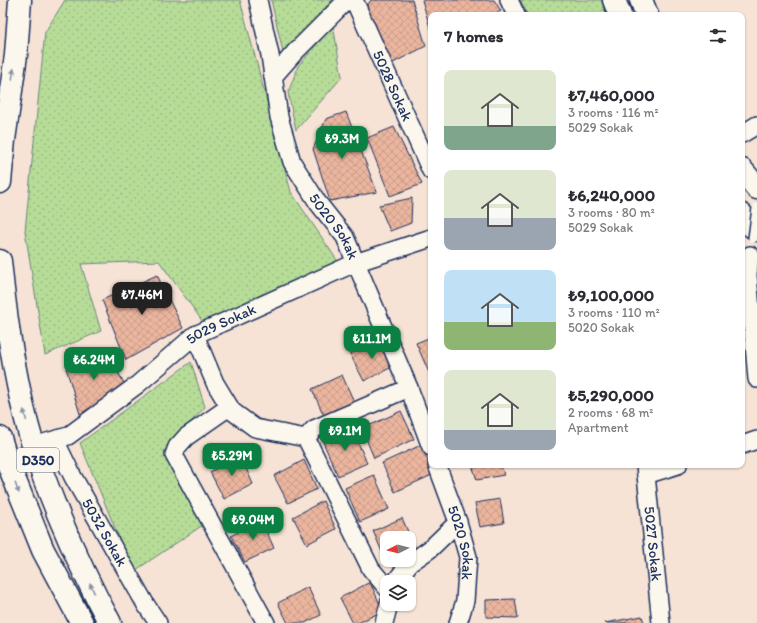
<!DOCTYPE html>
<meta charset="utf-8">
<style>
:root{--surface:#fff;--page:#f7f7f7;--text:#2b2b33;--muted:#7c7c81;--accent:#0b8043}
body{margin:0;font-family:Itim,sans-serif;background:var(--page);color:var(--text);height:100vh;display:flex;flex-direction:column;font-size:15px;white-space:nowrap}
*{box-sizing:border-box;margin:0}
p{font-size:13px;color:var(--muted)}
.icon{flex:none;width:22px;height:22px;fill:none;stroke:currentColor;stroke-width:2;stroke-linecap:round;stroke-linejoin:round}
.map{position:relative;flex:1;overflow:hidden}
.drawer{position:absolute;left:428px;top:12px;width:317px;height:456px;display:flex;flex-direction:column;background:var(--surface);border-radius:8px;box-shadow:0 1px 3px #0004}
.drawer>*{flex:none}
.needle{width:26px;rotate:264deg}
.fabs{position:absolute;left:380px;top:531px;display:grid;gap:8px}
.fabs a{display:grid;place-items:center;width:36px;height:36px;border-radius:8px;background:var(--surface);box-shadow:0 1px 3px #0004;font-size:20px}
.price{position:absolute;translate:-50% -34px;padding:0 9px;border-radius:8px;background:var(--accent);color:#fff;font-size:13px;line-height:26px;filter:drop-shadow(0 1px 2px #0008)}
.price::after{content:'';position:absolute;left:50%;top:24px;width:12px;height:9px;margin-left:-6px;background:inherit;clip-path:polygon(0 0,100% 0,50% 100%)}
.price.selected{background:#222;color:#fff}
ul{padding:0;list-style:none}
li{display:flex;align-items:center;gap:12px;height:100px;padding:0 16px}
li span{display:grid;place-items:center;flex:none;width:112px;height:80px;border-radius:8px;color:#555}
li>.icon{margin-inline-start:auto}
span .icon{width:48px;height:48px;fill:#fffc;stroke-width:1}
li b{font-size:17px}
h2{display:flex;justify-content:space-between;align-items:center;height:48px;padding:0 16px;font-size:17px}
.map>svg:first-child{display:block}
</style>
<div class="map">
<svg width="757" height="623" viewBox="0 0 757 623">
<defs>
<pattern id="grass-dots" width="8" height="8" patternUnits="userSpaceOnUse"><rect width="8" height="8" fill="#b6dc97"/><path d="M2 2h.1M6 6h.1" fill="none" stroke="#9cbd85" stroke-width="1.8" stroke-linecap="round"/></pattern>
<pattern id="building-cross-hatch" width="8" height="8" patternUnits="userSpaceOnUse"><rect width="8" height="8" fill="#ebb59e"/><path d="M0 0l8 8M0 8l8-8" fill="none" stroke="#c99c8a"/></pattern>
</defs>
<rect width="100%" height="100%" fill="#f6e3d5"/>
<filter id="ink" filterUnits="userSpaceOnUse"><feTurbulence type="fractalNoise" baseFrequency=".025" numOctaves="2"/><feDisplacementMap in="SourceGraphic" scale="8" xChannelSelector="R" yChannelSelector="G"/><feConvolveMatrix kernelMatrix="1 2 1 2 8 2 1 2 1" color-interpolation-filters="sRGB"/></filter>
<g filter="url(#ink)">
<!-- grass -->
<path fill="url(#grass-dots)" stroke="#68867a" d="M65 0H240L291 192 339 263 203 322 159 261 81 264 101 331 45 355 25 231 45 32Z
M271 0H333L283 52Z
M520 0H601L607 15H528Z
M333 25 342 77 296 130 288 93 298 66Z
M191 362 205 407 164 451 203 525 133 572 80 443Z"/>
<!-- building -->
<path fill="url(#building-cross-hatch)" stroke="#1b2f5e" d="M371 0H412L426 46 391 64 365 9Z
M422 0H494L501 11 492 15H431V31Z
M346 112 377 192 330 201 313 149 326 119Z
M394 127 422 184 390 196 367 138Z
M412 198 411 223 390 231 379 205Z
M157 275 183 328 126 360 102 300Z
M431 337V377L416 343Z
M381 338 394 366 364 381 350 354Z
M107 352 126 387 80 414 66 368Z
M342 375 355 404 324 416 312 389Z
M401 411 414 439 374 458 362 429Z
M352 429 367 463 338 476 323 442Z
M421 445 434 474 395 492 382 463Z
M240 455 253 484 224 499 210 472Z
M304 460 317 489 288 503 274 476Z
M472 465H501L504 475 477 480Z
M374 475 389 509 360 522 345 488Z
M500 499 504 523 480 527 475 503Z
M323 501 336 529 307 544 293 517Z
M402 518 417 552 409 555V538H387V560H399L388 565 373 531Z
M261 519 274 548 245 562 231 536Z
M370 582 383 611 358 623H353L340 598Z
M308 587 321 615 305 623H288L278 603Z
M515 599 518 618 486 617V600Z
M642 616 644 623H605Z"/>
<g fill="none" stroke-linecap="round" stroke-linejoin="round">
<defs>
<g id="minor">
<path id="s1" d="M258 0 270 55 279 117 292 162 318 203 345 237 409 388 431 447"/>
<path id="s2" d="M354 0 431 171"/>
<path d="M509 0 516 15"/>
<path d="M273 77 295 52 347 0"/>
<path d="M742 134 757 125"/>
<path d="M750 255 748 275 757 379"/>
<path d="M195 335 215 383 232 411 255 428 306 438 371 569 387 588"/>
<path d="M229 407 186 437 177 447 174 455 266 623"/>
<path d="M306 438 314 429 409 388"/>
<path id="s3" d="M55 440 73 477 146 605 158 623"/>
<path d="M742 445 757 440"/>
<path id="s4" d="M33 446 68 436 137 385 195 335 355 263 431 238"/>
<path id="s5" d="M437 465 458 522 468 557 465 601 458 623"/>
<path id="s6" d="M645 465 661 623"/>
<path d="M646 475 678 465"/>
<path d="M395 582 410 563 430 549 458 522"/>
<path d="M384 623 389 604"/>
</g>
<path id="trunk" d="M614 0 620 15
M641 0 647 15
M742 170 757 188
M0 182 4 140 16 55 20 0
M742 215 749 224 757 230
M0 261C6 323 15 385 33 445 40 470 50 493 59 516 74 552 91 588 110 623
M0 438 7 461 43 550 82 623"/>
</defs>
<!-- minor casing -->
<use href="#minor" stroke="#1b2f5e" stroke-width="20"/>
<!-- trunk casing -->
<use href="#trunk" stroke="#1b2f5e" stroke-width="25"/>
<!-- minor -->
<use href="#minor" stroke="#fbf7ec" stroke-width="17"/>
<!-- trunk -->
<use href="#trunk" stroke="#fbf7ec" stroke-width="22"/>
<defs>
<path id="service-bridge" d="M753 238 757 208"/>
</defs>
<!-- service-bridge casing -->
<use href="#service-bridge" stroke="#1b2f5e" stroke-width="12" stroke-linecap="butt"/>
<!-- service-bridge -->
<use href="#service-bridge" stroke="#fbf7ec" stroke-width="9"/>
</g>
<!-- one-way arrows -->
<defs><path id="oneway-solid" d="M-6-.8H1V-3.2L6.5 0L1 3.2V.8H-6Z"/></defs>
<g fill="#8b93a5">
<use href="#oneway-solid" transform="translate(13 74) rotate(-82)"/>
<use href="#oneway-solid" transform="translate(25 415) rotate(-104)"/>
<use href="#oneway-solid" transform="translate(17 488) rotate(69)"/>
<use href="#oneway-solid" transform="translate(92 588) rotate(-115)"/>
</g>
</g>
<g text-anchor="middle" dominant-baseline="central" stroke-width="3.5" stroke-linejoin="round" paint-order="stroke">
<!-- shield labels -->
<rect fill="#fbf7ec" stroke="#5e6b89" stroke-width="1" x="17" y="448" width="42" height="24" rx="3"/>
<g font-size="14" font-weight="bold" fill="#1b2f5e">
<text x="38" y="460">D350</text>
</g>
<!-- street labels -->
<g font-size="15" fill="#1b2f5e" stroke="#fbf7ec">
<text stroke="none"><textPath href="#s2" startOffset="94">5028 Sokak</textPath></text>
<text stroke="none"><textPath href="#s1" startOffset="243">5020 Sokak</textPath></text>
<text stroke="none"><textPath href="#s4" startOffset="227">5029 Sokak</textPath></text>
<text stroke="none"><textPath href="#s3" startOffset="105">5032 Sokak</textPath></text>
<text stroke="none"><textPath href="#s5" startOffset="82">5020 Sokak</textPath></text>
<text stroke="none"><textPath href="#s6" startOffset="79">5027 Sokak</textPath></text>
</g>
</g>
</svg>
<div class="fabs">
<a><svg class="needle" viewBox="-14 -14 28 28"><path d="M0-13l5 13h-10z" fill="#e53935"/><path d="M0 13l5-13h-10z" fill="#7c7c81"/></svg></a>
<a><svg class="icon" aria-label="layers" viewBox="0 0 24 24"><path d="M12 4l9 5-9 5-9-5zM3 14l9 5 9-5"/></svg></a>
</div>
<b class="price" style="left:342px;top:160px">₺9.3M</b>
<b class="price selected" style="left:142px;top:316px">₺7.46M</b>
<b class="price" style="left:372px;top:360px">₺11.1M</b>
<b class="price" style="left:94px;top:381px">₺6.24M</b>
<b class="price" style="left:345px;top:452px">₺9.1M</b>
<b class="price" style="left:232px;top:477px">₺5.29M</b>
<b class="price" style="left:253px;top:541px">₺9.04M</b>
<section class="drawer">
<h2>7 homes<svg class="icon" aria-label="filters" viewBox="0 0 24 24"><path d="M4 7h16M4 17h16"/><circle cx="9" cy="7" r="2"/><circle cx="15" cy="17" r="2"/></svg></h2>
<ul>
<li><span style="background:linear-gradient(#dfe7d0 70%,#7fa58c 0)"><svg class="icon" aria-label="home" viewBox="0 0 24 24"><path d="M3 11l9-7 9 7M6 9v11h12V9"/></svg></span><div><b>₺7,460,000</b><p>3 rooms · 116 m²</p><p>5029 Sokak</p></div></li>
<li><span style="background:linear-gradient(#dfe7d0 60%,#9aa5b1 0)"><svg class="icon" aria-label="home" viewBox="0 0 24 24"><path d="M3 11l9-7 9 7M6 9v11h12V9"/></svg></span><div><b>₺6,240,000</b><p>3 rooms · 80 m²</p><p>5029 Sokak</p></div></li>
<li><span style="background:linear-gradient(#bfe0f5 65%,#8fb573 0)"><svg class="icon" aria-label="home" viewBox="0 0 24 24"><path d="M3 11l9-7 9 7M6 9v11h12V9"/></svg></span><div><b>₺9,100,000</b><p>3 rooms · 110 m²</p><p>5020 Sokak</p></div></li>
<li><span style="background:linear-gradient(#dfe7d0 75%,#9aa5b1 0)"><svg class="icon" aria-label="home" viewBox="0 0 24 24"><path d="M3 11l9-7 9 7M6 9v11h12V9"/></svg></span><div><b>₺5,290,000</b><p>2 rooms · 68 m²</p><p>Apartment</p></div></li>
</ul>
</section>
</div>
